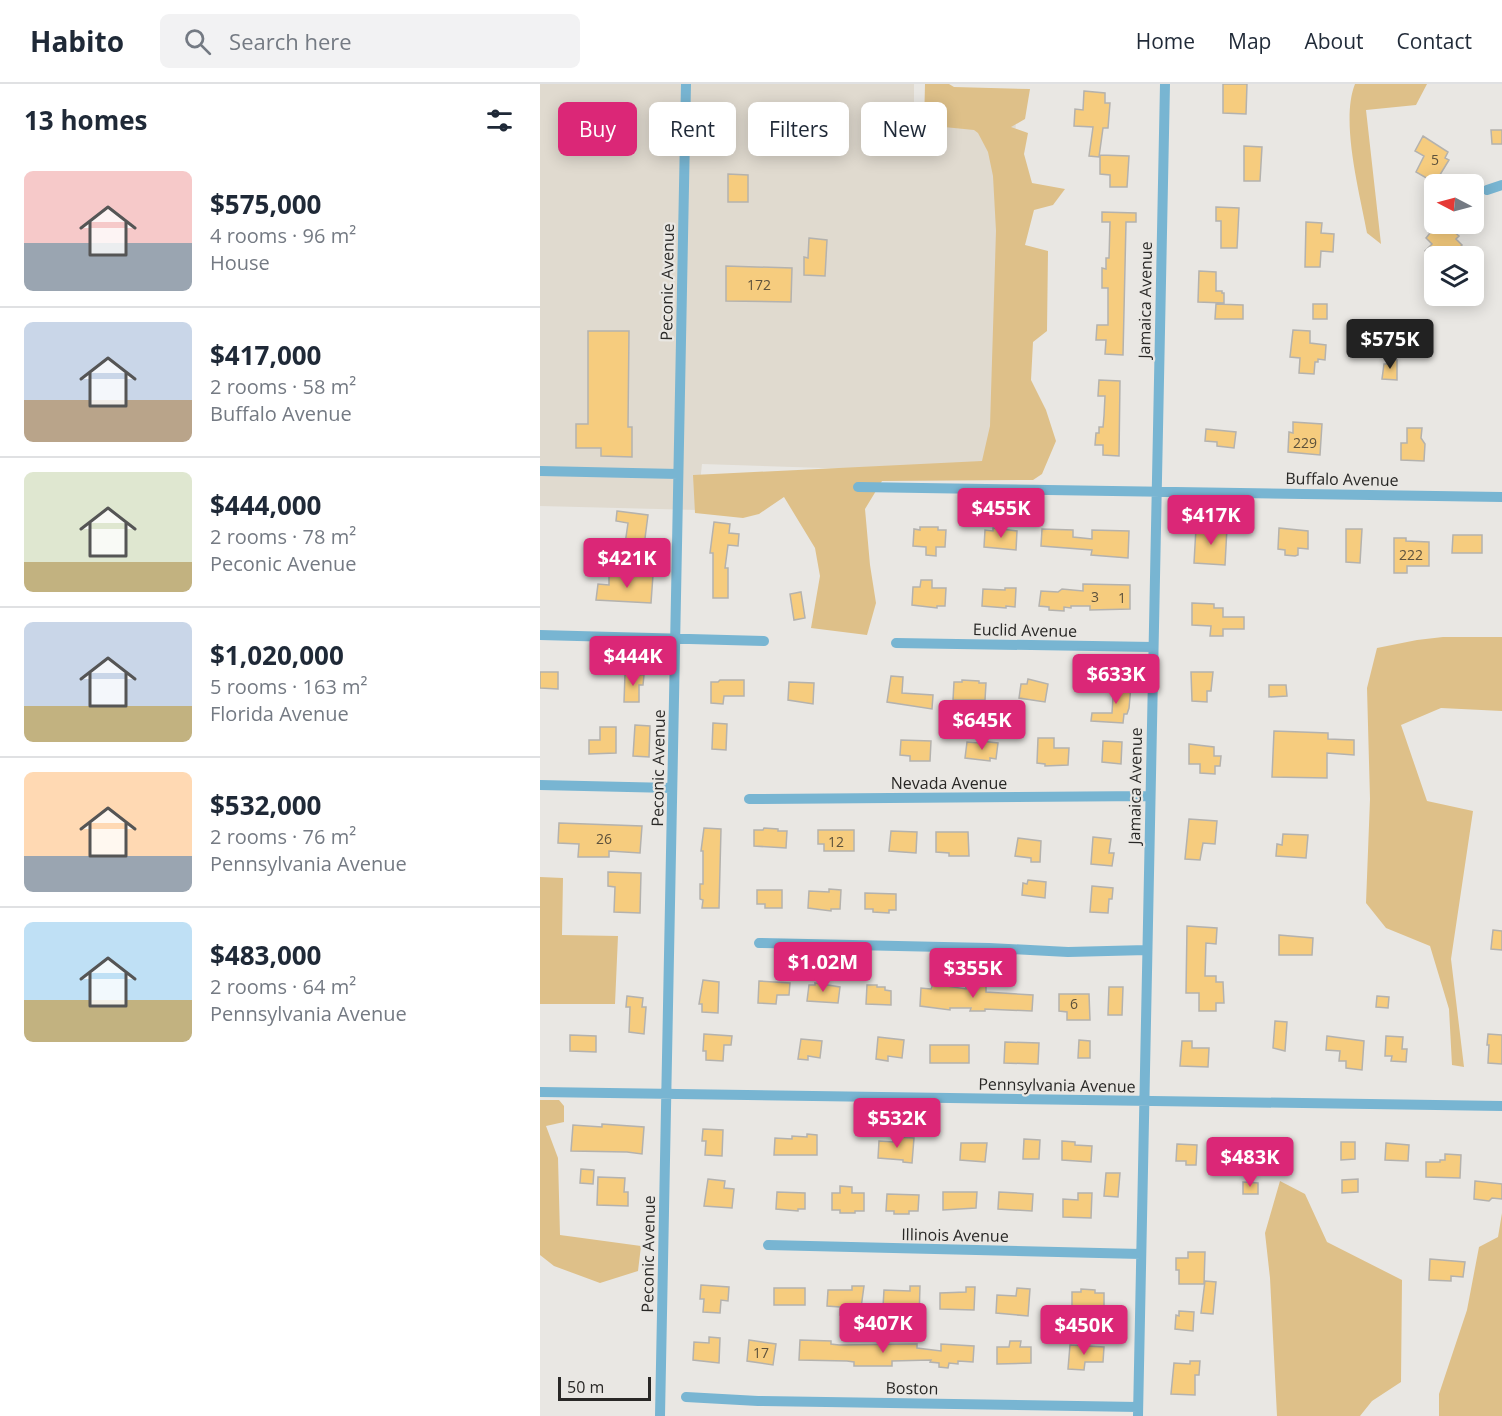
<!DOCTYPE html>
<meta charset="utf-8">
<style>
:root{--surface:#fff;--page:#f2f2f3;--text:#1f2937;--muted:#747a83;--line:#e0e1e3;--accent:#db2777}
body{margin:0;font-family:"Open Sans",sans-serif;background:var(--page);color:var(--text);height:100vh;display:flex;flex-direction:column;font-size:22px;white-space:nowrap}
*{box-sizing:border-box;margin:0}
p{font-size:20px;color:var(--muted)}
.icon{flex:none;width:33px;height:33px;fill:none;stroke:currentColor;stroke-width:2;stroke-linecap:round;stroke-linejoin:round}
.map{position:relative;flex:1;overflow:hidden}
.side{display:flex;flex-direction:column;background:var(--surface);width:540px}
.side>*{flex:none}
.hud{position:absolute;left:18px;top:18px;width:570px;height:54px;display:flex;gap:12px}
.needle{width:39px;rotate:276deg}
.fabs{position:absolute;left:884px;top:90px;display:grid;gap:12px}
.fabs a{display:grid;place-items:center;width:60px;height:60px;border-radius:9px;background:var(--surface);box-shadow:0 3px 15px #0003;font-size:30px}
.scale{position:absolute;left:18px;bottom:15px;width:93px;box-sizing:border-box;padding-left:6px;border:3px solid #292826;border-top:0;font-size:16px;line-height:21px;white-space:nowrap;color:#292826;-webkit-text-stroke:4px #e9e7e3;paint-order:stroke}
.price{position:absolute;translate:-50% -51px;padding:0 14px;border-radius:6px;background:var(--accent);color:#fff;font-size:20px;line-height:39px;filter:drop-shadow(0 2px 3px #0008)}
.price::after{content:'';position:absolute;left:50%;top:36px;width:18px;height:14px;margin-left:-9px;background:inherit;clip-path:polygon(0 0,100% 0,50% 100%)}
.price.current{background:#222;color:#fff}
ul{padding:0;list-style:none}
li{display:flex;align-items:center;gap:18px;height:150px;padding:0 24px}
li+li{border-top:2px solid var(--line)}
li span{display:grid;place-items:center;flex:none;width:168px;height:120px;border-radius:9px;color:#555}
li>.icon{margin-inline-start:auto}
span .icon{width:72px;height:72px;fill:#fffc;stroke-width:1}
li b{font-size:26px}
h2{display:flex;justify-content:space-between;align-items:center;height:72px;padding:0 24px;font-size:26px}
.pill{padding:0 21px;border-radius:9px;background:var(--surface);box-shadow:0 3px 15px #0003;font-size:21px;line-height:54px}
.pill.current{background:var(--accent);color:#fff}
header{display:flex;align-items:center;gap:36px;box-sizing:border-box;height:84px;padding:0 30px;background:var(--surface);border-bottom:2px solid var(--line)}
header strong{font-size:28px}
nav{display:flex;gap:33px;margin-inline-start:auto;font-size:21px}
.search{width:420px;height:54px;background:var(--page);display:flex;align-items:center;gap:15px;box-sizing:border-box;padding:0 21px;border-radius:9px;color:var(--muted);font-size:22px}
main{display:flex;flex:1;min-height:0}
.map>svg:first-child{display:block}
</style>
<header>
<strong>Habito</strong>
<div class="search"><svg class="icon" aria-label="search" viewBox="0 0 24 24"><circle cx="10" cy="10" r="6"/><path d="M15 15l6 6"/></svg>Search here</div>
<nav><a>Home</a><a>Map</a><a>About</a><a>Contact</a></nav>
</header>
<main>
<section class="side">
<h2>13 homes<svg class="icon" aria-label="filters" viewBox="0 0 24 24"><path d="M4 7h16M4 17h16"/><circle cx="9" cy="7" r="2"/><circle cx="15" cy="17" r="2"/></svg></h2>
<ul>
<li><span style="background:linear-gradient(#f6c9c9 60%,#9aa5b1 0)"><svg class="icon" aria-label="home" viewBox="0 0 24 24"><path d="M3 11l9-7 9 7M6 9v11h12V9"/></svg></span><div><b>$575,000</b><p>4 rooms · 96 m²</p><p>House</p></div></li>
<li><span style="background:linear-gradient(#c9d6e8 65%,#b9a48a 0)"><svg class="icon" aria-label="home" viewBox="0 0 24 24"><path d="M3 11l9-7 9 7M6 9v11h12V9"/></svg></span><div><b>$417,000</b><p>2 rooms · 58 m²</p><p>Buffalo Avenue</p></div></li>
<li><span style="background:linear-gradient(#dfe7d0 75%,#c2b280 0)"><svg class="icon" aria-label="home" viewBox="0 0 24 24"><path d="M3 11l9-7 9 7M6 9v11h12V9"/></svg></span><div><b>$444,000</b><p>2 rooms · 78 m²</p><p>Peconic Avenue</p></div></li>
<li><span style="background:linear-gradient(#c9d6e8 70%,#c2b280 0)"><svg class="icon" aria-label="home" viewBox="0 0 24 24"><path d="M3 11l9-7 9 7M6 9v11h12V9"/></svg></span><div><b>$1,020,000</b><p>5 rooms · 163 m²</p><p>Florida Avenue</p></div></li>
<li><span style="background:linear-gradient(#ffd9b3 70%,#9aa5b1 0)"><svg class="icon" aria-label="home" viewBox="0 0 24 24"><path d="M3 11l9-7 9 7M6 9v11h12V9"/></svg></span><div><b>$532,000</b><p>2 rooms · 76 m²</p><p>Pennsylvania Avenue</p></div></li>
<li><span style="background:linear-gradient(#bfe0f5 65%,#c2b280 0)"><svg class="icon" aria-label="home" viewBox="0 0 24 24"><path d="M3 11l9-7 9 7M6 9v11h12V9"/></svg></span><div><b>$483,000</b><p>2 rooms · 64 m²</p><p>Pennsylvania Avenue</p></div></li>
</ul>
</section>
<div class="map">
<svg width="962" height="1332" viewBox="0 0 962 1332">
<rect width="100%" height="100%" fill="#e9e7e3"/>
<!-- built -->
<path fill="#e0dacf" d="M0 0H374V23L476 24 469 390 162 380 157 426 0 422Z"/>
<!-- green -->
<path fill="#dec089" d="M385 0H409L414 3 490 5 485 35 471 43 488 49 484 70 492 99 525 105 513 121 494 126 485 161 508 167 507 247 493 258 491 296 506 326 516 357 502 390 493 396 342 397 325 425 330 481 336 519 327 551 271 544 280 492 275 464 244 413 219 430 203 434 155 429 153 391 442 377 450 342 456 147 453 92 448 68 438 49 434 46 384 41Z
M815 0H887L876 21 826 26 841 160 827 149C820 110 800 37 815 0Z
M903 553H962V627L901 624 861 641 887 717 933 727 911 875 924 983 912 981 909 925 890 862 846 844 826 819 830 715 827 604 837 564 877 556Z
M0 793 23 794 22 851 78 852 75 920H0Z
M0 1016H19L24 1022V1038L6 1042 18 1074 20 1151 101 1162 98 1187 60 1199 14 1182 0 1171Z
M740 1097 765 1110 787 1158 862 1196 861 1298 832 1317 820 1332H737L730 1194 725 1149Z
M962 1129V1332H899V1310L927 1226 939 1163 958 1153Z"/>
<!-- building -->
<path fill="#f6cc7e" stroke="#b4b2ae" stroke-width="1.5" d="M683 0H707L706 30 683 29Z
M544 7 565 9V19H570L568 44H563L559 73 549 72 553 43 534 42 535 25 543 26Z
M951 46H962V60H952Z
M883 52 908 68 905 74 909 76 895 99 876 88 884 72 875 67Z
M704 62 722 63 720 97H704Z
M560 71 589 72 587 103H570V91L560 90Z
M188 90 208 91V118H188Z
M676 123 699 124 697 164H681V137H676Z
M562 128 596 129V138H586L583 271 565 270 566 256H556L557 241H568V204H562V184L566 185V174H569L570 138H562Z
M766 138 782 139 781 149 794 150 793 168 781 167 780 183H765Z
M893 140H905L919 152 916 155 922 161 911 172H891L885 167 892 160 886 154 890 149 887 146Z
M269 154 287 156 285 192 264 191V173L268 174Z
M186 182 252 184 251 218 186 217Z
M659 187 676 188V207H682V209H684V219L658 218Z
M676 220 703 221V235H675Z
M773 220H787V235H773Z
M753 246 770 247V259L786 261 785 276 778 275V278H775L774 290 759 289 760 274 750 273Z
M48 247H89L88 343H92V373L61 372V364H36V340H48Z
M848 275 857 276V296L842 295 844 280H847Z
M559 296 580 297 579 372 563 371V361H555L556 349H559V343H563L564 332 565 312H558Z
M753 338 782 340 780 371 748 368 749 348 753 349Z
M867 344H882L881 354 885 360 884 377 861 376V359H867Z
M666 345 696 348 694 364 677 362V358L665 357Z
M77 427 108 431 104 462 85 460 88 439 76 437Z
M174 438 190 440 189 449 199 450 198 462 188 461 185 484H188V514H173V469H170Z
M380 443H398V446H406L405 463H396V472L386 471V463L373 462 374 445 380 446Z
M666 443 687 444 685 481 654 479 656 444Z
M453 444 477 447 476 466 444 463 445 446 453 447Z
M739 444 768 447V465L758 464V471L755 472 745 471V466L738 465Z
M502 445 533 446V453L552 455V446L589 447 588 474 551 471 552 466 501 462Z
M806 445H822L820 479 806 478Z
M913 451H942V469H912Z
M854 454H866V457L889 458V482H867V489H854Z
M69 490 113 491 111 519 56 516 58 500 69 501Z
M381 496H392V504H406L405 522H397V524L372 521 373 503H380Z
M543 500 590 501V525L550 526V522H531V524L524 523V527L509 526V523L499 522 501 507 518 508 522 505 543 507Z
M465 504H476L475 523 466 522V524L442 522 443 505 465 506Z
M261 508 265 534 254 536 250 510Z
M652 519 674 520V524H683V533H704V545H683V552H670L671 542 652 541Z
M0 588H18V605L0 604Z
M651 588H673L671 607H667V618L652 617Z
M85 590 104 591 103 601H99V618H84Z
M351 592 363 593 362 609 393 611 392 625 347 618Z
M488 595 508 600 505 618 479 614 481 600H487Z
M180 596H204V612H184L183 620 171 619V598H178Z
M422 596 439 597V599H446L445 616H413L414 598H422Z
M249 598 274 599 273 620 248 616Z
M574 598 587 599V602H591L589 624 587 630H584L583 639 551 637 552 629H572Z
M729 601H746L747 612 729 613Z
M173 639 187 640 186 666 172 665Z
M95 641 110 642 109 673 93 672Z
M60 643H76V669L49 670V656H60Z
M734 647 788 649V655L814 656V671L787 669V694L732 693Z
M498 654H514V664H529L528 681 505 682V680L497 679Z
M361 656 391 657 390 677H370V672L360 671Z
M440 657 458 659 456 675 450 674V677L425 674 427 658 439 659Z
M563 657 582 658 581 680 562 678Z
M649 660 674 663V672H681L680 682H675V690L660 689V680H649Z
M649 735 677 737 675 760 663 759 660 776 645 775Z
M19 739 102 742 100 769 69 767V773H38L39 760 18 759Z
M164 744 181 745 179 824H162L163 816 160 815V800H163V767H161Z
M224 744 238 745V747H247L246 764 214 762V746H223Z
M278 746H314V767H284V760H278Z
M351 747 377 748 376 769 349 767Z
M396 748H428L429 772H409V769L396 768Z
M743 750 768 751 766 774 736 772 737 760 742 761Z
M553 753 571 755 569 769H574L572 782 551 780Z
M478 754 501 757 500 778H491V774L475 772Z
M68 788 101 789 100 829 74 828 75 803 68 802Z
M488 796 506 798 505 814 482 811 483 799 487 800Z
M552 802 573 804 572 815H569L568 829 550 828Z
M289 805 301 806 300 825H291V827L268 824 269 807 289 808Z
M217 806H242V824H225V820H217Z
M325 809 356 810V826H349V829L333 828V825H325Z
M647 842 677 844 676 860 666 859 665 892H676V898H683L684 919H676V927H659V909H646Z
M953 846 962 847V866L951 865Z
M739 851 773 854 772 871H739Z
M163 896 179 898 178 929 162 928V920H159Z
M219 897 250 899 249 911H237L236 920 218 919Z
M275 899 300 903 298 919 267 917 269 901H275Z
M393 900 426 905V901H446V908L493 911 492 927 445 925V927H430L431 924H410V926L380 922 381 904 391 905Z
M327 901H337V903H345V906L351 907V921L326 920Z
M569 903H583L582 931H568Z
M519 910H549L550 936H527V928L519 927Z
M87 912 103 914 102 923H106L104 950 89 948 90 923H86Z
M837 912 849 913 848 924 836 923Z
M735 937 747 938 745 967 733 964Z
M164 950 192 952 191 961H184L183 977 166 976V967H163Z
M948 950 962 951V980L948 979 949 961H947Z
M30 951 56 952V968L30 967Z
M787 952 824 957 822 986 806 984V977H799L800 967 786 966Z
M846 952 863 953 862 965H867L866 978 851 977 852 972H845Z
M338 953 364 956 362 974 348 972V977L336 975Z
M261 955 282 957 280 974 268 972V976L258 975Z
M539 956 550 957V974H538Z
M642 957H652V964H669L668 983 640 982Z
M465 958 499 959 498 980 464 979Z
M390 961H429V979H390Z
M62 1040 104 1043 102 1070 87 1068 31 1067 33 1041 62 1043Z
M163 1045 183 1046 182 1072 165 1071 166 1057H162Z
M267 1050 277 1051V1071H234L235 1054 252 1055V1052L267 1053Z
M353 1053 374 1054 372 1079 363 1078V1076L338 1074 339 1057 353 1058Z
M484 1055 500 1056 499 1075H483Z
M522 1057 535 1058V1061L552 1062 551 1078 522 1076Z
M713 1058 726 1060 724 1077 707 1075 709 1059Z
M801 1058H815V1075L801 1076Z
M421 1059H447L445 1078 420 1076Z
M846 1059 869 1061 868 1077 845 1076Z
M637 1060 657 1061 656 1081H646V1077H636Z
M905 1070 921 1071 920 1094 886 1093V1078H900V1076H905Z
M41 1085 54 1086 53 1100 40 1099Z
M566 1089H580L578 1113 564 1112Z
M58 1093 85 1094 84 1108H88V1122L57 1121Z
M168 1095 185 1097 184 1104 194 1105 192 1124 164 1122Z
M818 1095V1108L802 1109V1096Z
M935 1097 962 1100V1115L952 1114 949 1117 934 1115Z
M703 1098 718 1099V1110H703Z
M300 1102 312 1103V1109H324V1127H315V1129H300V1126H292V1109H300Z
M237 1108 265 1109V1125H258V1127L236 1125Z
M403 1108H437L436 1124 403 1126Z
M459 1108 493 1110 492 1127 458 1125Z
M538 1109H552L551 1134 523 1133V1115L538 1116Z
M347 1110 379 1111 378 1127H369V1130H354V1127H346Z
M648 1168H665L664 1200H639V1186H636V1174H648Z
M890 1175 925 1178 923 1193 911 1192V1197L889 1196Z
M665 1197 676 1198 673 1230 661 1229Z
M161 1201 189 1203 188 1217 181 1216 180 1229 163 1228 164 1215H160Z
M312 1202H324L321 1224 315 1223 314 1232 300 1231V1223L287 1222 288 1206H312Z
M370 1202H380L379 1235 359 1234 360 1223H343L344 1206 370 1207Z
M426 1203H435L434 1226 400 1225V1209L426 1208Z
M234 1204H265V1221H234Z
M477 1204 490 1205 488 1232 456 1229 457 1211 476 1212Z
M541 1205 555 1206V1209H564V1225L532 1224V1208H541Z
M639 1227 654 1228 653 1247 635 1245 636 1231 639 1232Z
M169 1253 180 1254 179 1279 153 1276 154 1258 169 1259Z
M209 1256 236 1260 233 1281 207 1277Z
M260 1256 291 1257V1260L299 1261 377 1260V1264L401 1267V1260L434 1262 433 1278 418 1277V1280L409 1279 408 1284 399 1283V1279L390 1278 391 1276 352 1277V1282H314V1278L307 1277 259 1276Z
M470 1257H481L480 1263H491V1279L457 1280V1263H469Z
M530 1261 564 1263 563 1278H545L544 1286 528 1285Z
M650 1277H660L659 1291H655V1311L631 1310 634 1279 650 1280Z"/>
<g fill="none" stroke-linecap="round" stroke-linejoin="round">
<!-- minor -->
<path stroke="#78b5d2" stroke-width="10" d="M947 106 962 101
M0 387 138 390
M318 403 962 413
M0 551 224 557
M356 559 613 563
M0 701 132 704
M209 715 610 712
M219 859 449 864 528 868 607 866
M0 1008 962 1022
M228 1161 601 1170
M146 1313 218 1317 598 1323
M120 1332 146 0
M598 1332 625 0"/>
</g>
<g text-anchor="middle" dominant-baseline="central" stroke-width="4.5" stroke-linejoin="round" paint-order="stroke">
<!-- number labels -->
<g font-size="14" fill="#5c513c">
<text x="895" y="75">5</text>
<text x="219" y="200">172</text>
<text x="765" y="358">229</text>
<text x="871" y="470">222</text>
<text x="555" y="512">3</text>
<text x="582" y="513">1</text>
<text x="64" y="754">26</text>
<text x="296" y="757">12</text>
<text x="534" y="919">6</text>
<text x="221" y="1268">17</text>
</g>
<!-- street labels -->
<g font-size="16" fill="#292826" stroke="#e9e7e3">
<text transform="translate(127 198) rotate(-89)">Peconic Avenue</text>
<text transform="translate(605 216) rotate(-89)">Jamaica Avenue</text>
<text transform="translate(802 395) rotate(1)">Buffalo Avenue</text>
<text transform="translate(485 546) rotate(1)">Euclid Avenue</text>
<text transform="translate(118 684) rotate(-89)">Peconic Avenue</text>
<text x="409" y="699">Nevada Avenue</text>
<text transform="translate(595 702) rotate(-89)">Jamaica Avenue</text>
<text transform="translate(517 1001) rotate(1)">Pennsylvania Avenue</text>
<text transform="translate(415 1151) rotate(1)">Illinois Avenue</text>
<text transform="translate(108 1170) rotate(-89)">Peconic Avenue</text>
<text transform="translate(372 1304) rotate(1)">Boston</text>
</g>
</g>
</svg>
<div class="fabs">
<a><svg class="needle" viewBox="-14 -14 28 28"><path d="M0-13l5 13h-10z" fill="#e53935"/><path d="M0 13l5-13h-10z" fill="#747a83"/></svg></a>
<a><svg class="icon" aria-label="layers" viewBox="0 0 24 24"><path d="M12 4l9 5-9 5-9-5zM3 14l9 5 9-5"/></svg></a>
</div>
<div class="scale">50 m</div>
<b class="price current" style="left:850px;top:286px">$575K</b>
<b class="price" style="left:461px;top:455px">$455K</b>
<b class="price" style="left:671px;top:462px">$417K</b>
<b class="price" style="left:87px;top:505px">$421K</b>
<b class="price" style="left:93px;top:603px">$444K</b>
<b class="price" style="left:576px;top:621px">$633K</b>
<b class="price" style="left:442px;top:667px">$645K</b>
<b class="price" style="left:283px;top:909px">$1.02M</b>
<b class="price" style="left:433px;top:915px">$355K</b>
<b class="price" style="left:357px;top:1065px">$532K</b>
<b class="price" style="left:710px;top:1104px">$483K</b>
<b class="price" style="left:343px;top:1270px">$407K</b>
<b class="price" style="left:544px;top:1272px">$450K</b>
<div class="hud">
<a class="pill current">Buy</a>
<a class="pill">Rent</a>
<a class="pill">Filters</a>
<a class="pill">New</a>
</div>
</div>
</main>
